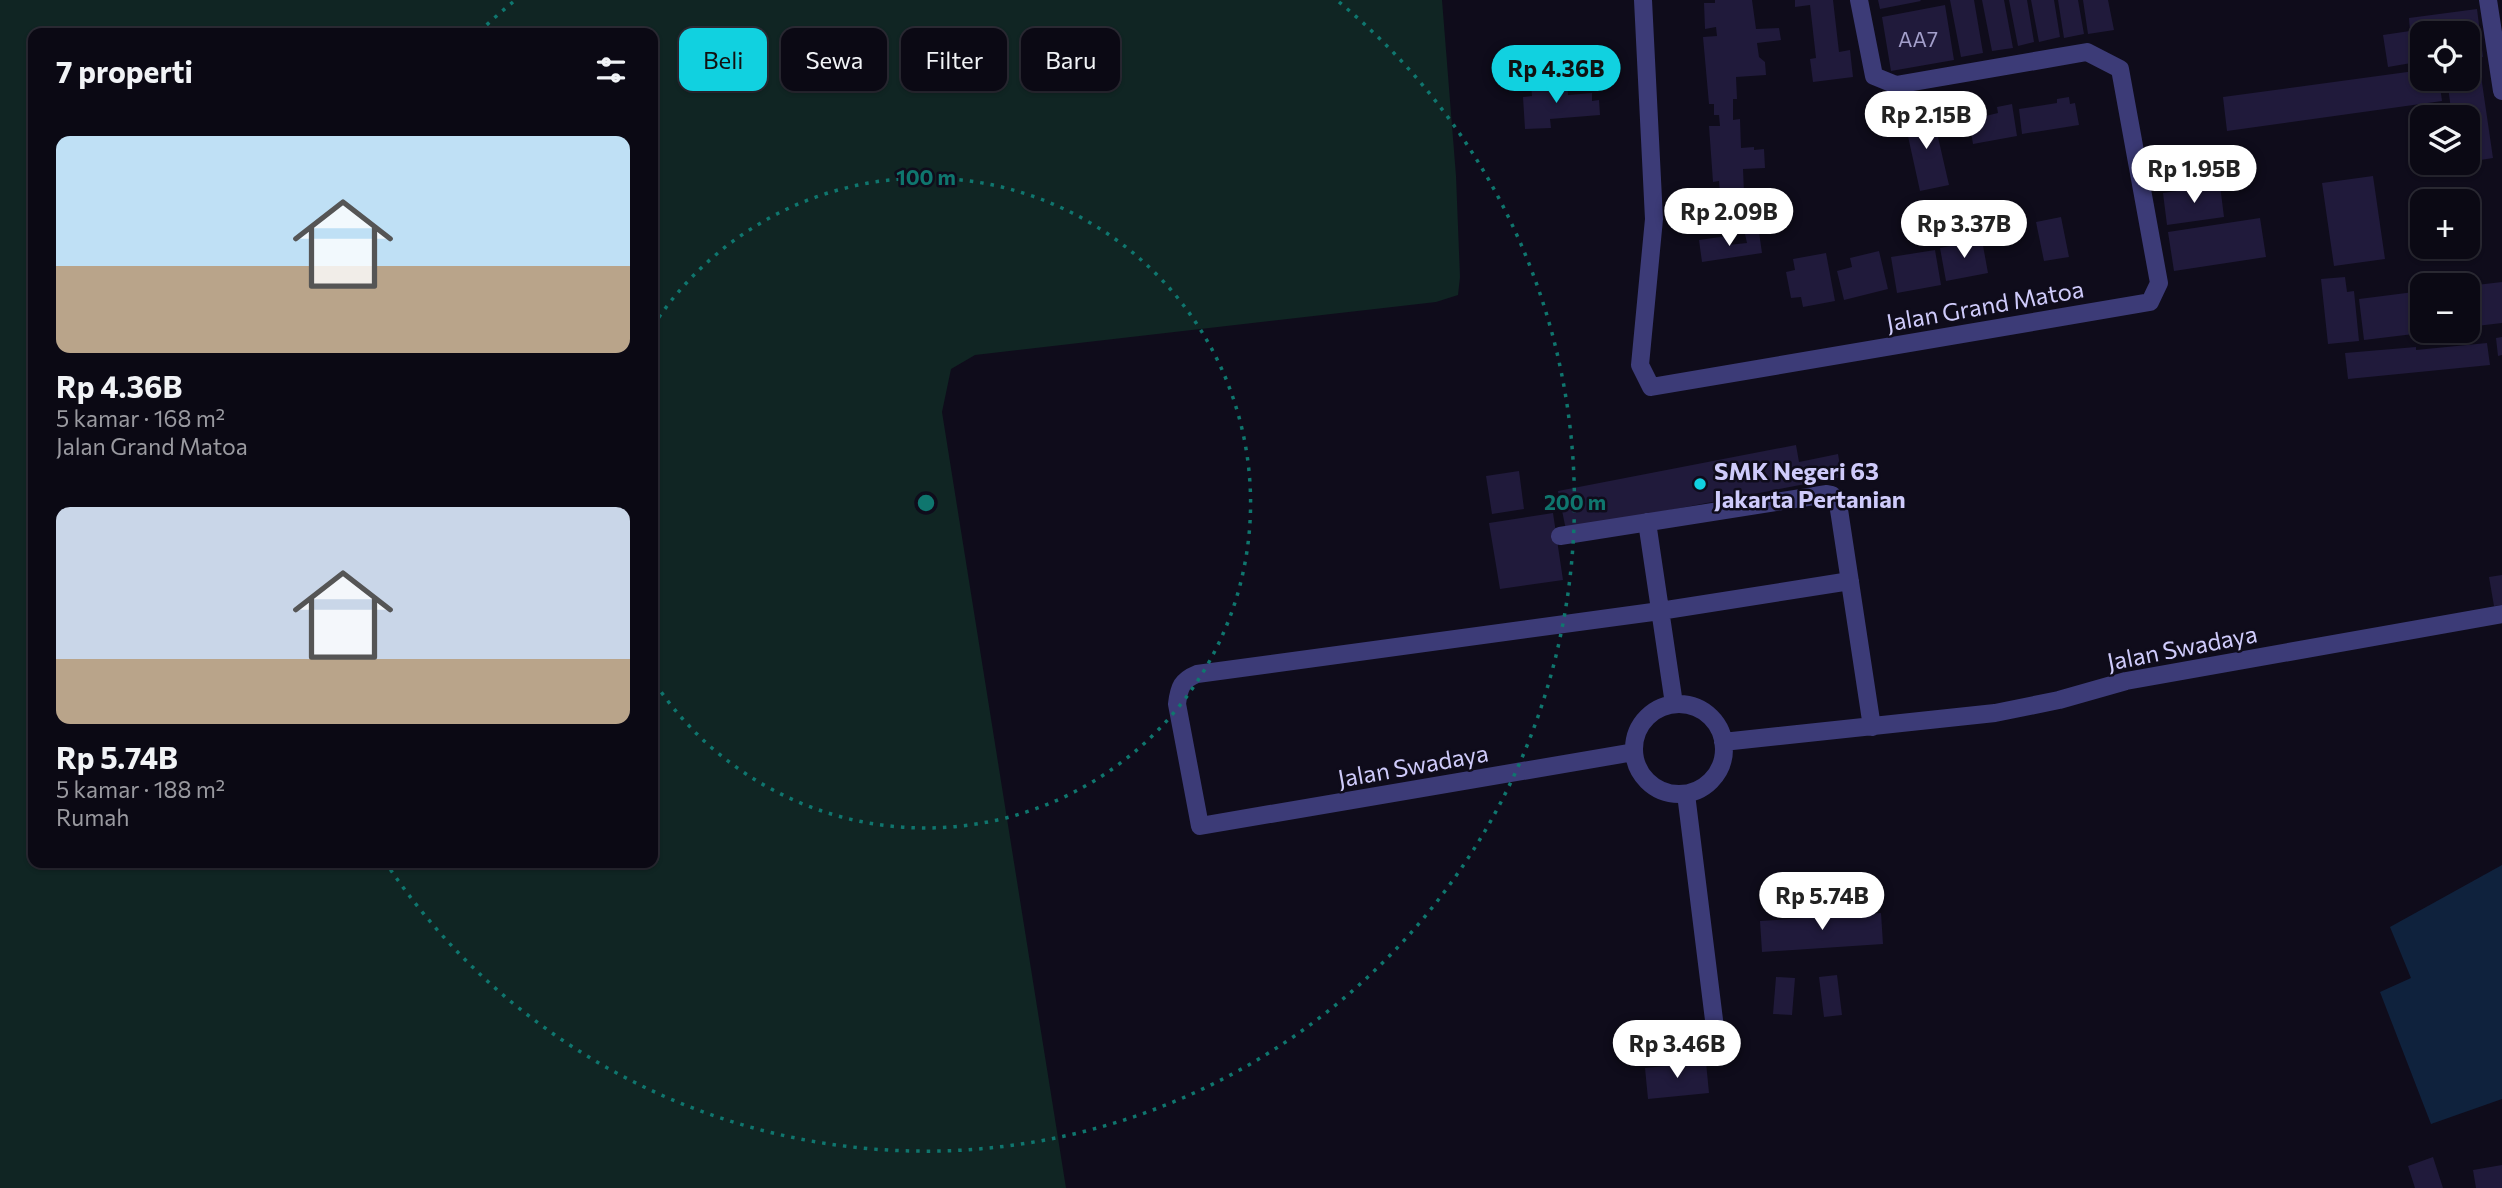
<!DOCTYPE html>
<html lang="id">
<meta charset="utf-8">
<style>
:root{--surface:#0b0914;--page:#191722;--text:#f1f3f6;--muted:#9a9aa0;--line:#2b2a34;--accent:#11d1e0}
body{margin:0;font-family:Commissioner,sans-serif;background:var(--page);color:var(--text);height:100vh;display:flex;flex-direction:column;font-size:26px;white-space:nowrap}
*{box-sizing:border-box;margin:0}
p{font-size:23px;color:var(--muted)}
.icon{flex:none;width:38px;height:38px;fill:none;stroke:currentColor;stroke-width:2;stroke-linecap:round;stroke-linejoin:round}
.map{position:relative;flex:1;overflow:hidden}
.drawer{position:absolute;left:28px;top:28px;width:630px;height:840px;display:flex;flex-direction:column;background:var(--surface);border-radius:14px;box-shadow:0 2px 5px #0004,0 0 0 2px var(--line)}
.drawer>*{flex:none}
.hud{position:absolute;left:679px;top:28px;width:665px;height:63px;display:flex;gap:14px}
.controls{position:absolute;left:2410px;top:21px;display:grid;gap:14px}
.controls a{display:grid;place-items:center;width:70px;height:70px;border-radius:14px;background:var(--surface);box-shadow:0 2px 5px #0004,0 0 0 2px var(--line);font-size:35px}
.price{position:absolute;translate:-50% -60px;padding:0 16px;border-radius:24px;background:#fff;color:#222;font-size:23px;line-height:46px;filter:drop-shadow(0 2px 4px #0008)}
.price::after{content:'';position:absolute;left:50%;top:42px;width:21px;height:16px;margin-left:-10px;background:inherit;clip-path:polygon(0 0,100% 0,50% 100%)}
.price.on{background:var(--accent);color:#111}
ul{padding:0;list-style:none}
li{display:grid;align-content:center;gap:14px;height:371px;padding:0 28px}
li span{display:grid;place-items:center;height:217px;border-radius:14px;color:#555}
li>.icon{margin-inline-start:auto}
span .icon{width:126px;height:126px;fill:#fffc;stroke-width:1}
li b{font-size:30px}
h2{display:flex;justify-content:space-between;align-items:center;height:84px;padding:0 28px;font-size:30px}
.tag{padding:0 24px;border-radius:14px;background:var(--surface);box-shadow:0 2px 5px #0004,0 0 0 2px var(--line);font-size:24px;line-height:63px}
.tag.on{background:var(--accent);color:#111}
.map>svg:first-child{display:block}
</style>
<div class="map">
<svg width="2502" height="1188" viewBox="0 0 2502 1188">
<rect width="100%" height="100%" fill="#0f0c1b"/>
<!-- green -->
<path fill="#102523" fill-rule="evenodd" d="M0 0H1442L1456 176 1460 277 1458 295 1436 302 975 355 951 369 942 412 1066 1188H0ZM33 33H653V863H33Z"/>
<!-- water -->
<path fill="#0f223d" d="M2502 865V1099L2431 1124 2380 992 2411 978 2390 927Z"/>
<!-- building -->
<path fill="#201a3b" d="M1715 0H1752L1756 29 1779 28 1781 40 1757 43 1759 57 1765 62 1766 75 1736 77 1737 99H1733V120L1740 119 1741 148 1754 147V150L1764 149 1765 168 1743 169 1744 193 1775 189 1777 206 1761 208 1763 223 1713 228 1710 206 1721 205 1719 181 1713 182 1709 126H1720L1719 115H1714V104H1709L1703 37 1717 36 1716 27 1705 29 1704 3H1715Z
M1795 0H1833L1839 52 1850 50 1853 77 1813 82 1810 59 1816 58 1810 5 1795 7Z
M1878 0H1920L1921 1 1880 9Z
M1950 0H1974L1983 53 1961 57Z
M1982 0H2004L2013 48 1992 51Z
M2009 0H2027L2034 42 2018 46Z
M2031 0H2054L2060 37 2039 42Z
M2058 0H2078L2084 34 2064 38Z
M2083 0H2108L2114 30 2088 34Z
M1945 5 1954 60 1891 71 1882 17Z
M2477 9 2483 57 2468 59V33H2422V51L2415 52 2417 62 2388 67 2383 35 2410 31 2409 18Z
M2480 69 2493 158 2468 162V117H2452L2447 79H2468V71Z
M2422 70V79H2439L2442 101 2227 131 2223 97Z
M1567 81 1568 95 1592 93V101L1599 100 1600 115 1550 119 1551 128 1525 129 1523 97 1532 96 1531 84Z
M1973 94 1977 118 1998 113 1997 107 2012 104 2017 136 1973 144 1965 96Z
M2069 97 2070 104 2075 103 2079 125 2022 134 2019 109 2057 103V99Z
M1932 111 1949 185 1920 191 1904 118Z
M2373 176 2385 259 2334 266 2322 183Z
M2220 185 2224 217 2167 225 2163 193Z
M2061 217 2069 257 2044 261 2036 222Z
M2260 218 2266 257 2174 271 2168 232Z
M1759 232 1762 253 1702 262 1699 240 1727 236 1728 245 1747 243 1745 234Z
M1982 240 1988 273 1946 281 1940 248Z
M1935 250 1941 285 1897 293 1891 257Z
M1879 251 1888 289 1844 300 1837 271 1852 267 1850 258Z
M1826 253 1835 301 1803 307 1801 297 1791 298 1786 272 1795 270 1793 259Z
M2345 277 2347 292 2354 291 2359 341 2328 344 2321 279Z
M2502 282V323L2468 327V286Z
M2422 291V333L2364 340 2359 299Z
M2502 337V355L2498 356 2496 338Z
M2487 343 2490 365 2348 379 2345 353 2416 347V350Z
M1796 445 1799 462 1838 454 1842 477 1566 530 1558 491Z
M1519 471 1524 509 1492 514 1486 476Z
M1553 513 1563 580 1500 589 1489 523Z
M2502 575V605L2494 606 2489 577Z
M1881 913 1883 944 1762 952 1760 921Z
M1837 975 1842 1015 1824 1017 1819 977Z
M1776 977 1795 978 1792 1015 1773 1014Z
M1706 1062 1709 1093 1648 1099 1645 1068Z
M2433 1157 2443 1188H2415L2408 1166Z
M2502 1165V1188H2476L2473 1170Z"/>
<g fill="none" stroke-linecap="round" stroke-linejoin="round">
<!-- minor -->
<path stroke="#3c3b77" stroke-width="18" d="M1643 0 1654 219 1640 365 1651 387 2150 302 2159 283 2120 69 2087 52 1896 85 1874 76 1859 0
M2488 0 2502 91
M1647 522 1674 704
M1560 536 1827 494 1832 495 1838 503 1872 727
M1634 749a45 45 0 1 1 90 0a45 45 0 1 1-90 0Z
M1723 742 1995 713 2059 700 2126 681 2502 614
M1634 752 1200 826 1177 704C1179 687 1182 680 1197 674L1660 611 1850 581
M1686 794 1716 1036"/>
</g>
<!-- distance rings -->
<g fill="none" stroke="#0f766e" stroke-width="3.5" stroke-dasharray="3.5 7">
<path d="M653 326A325 325 0 1 1 653 680"/>
<path d="M479 32A649 649 0 0 1 513 2M1339 2A649 649 0 1 1 388 866"/>
</g>
<!-- markers -->
<circle fill="#11d1e0" stroke="#0f0c1b" stroke-width="2.5" cx="1700" cy="484" r="7"/>
<g text-anchor="middle" dominant-baseline="central" stroke-width="5" stroke-linejoin="round" paint-order="stroke">
<!-- number labels -->
<g font-size="21" fill="#a39fcb">
<text x="1918" y="38">AA7</text>
</g>
<!-- street labels -->
<g font-size="24" fill="#cfcbfb" stroke="#0f0c1b">
<text transform="translate(1985 305) rotate(-10)">Jalan Grand Matoa</text>
<text transform="translate(2182 647) rotate(-11)">Jalan Swadaya</text>
<text transform="translate(1413 765) rotate(-10)">Jalan Swadaya</text>
</g>
<!-- poi labels -->
<g font-size="24" font-weight="bold" fill="#cfcbfb" stroke="#0f0c1b" text-anchor="start">
<text x="1714" y="470">SMK Negeri 63<tspan x="1714" dy="28">Jakarta Pertanian</tspan></text>
</g>
</g>
<circle cx="926" cy="503" r="10" fill="#0f766e" stroke="#0f0c1b" stroke-width="3.5"/>
<g font-size="21" text-anchor="middle" font-weight="bold" fill="#0f766e" stroke="#0f0c1b" stroke-width="5" stroke-linejoin="round" paint-order="stroke">
<text x="926" y="185">100 m</text>
<text x="1575" y="510">200 m</text>
</g>
</svg>
<div class="controls">
<a><svg class="icon" aria-label="locate" viewBox="0 0 24 24"><circle cx="12" cy="12" r="6"/><path d="M12 2v4M12 18v4M2 12h4M18 12h4"/></svg></a>
<a><svg class="icon" aria-label="layers" viewBox="0 0 24 24"><path d="M12 4l9 5-9 5-9-5zM3 14l9 5 9-5"/></svg></a>
<a>+</a>
<a>−</a>
</div>
<b class="price on" style="left:1556px;top:105px">Rp 4.36B</b>
<b class="price" style="left:1926px;top:151px">Rp 2.15B</b>
<b class="price" style="left:2194px;top:205px">Rp 1.95B</b>
<b class="price" style="left:1729px;top:248px">Rp 2.09B</b>
<b class="price" style="left:1964px;top:260px">Rp 3.37B</b>
<b class="price" style="left:1822px;top:932px">Rp 5.74B</b>
<b class="price" style="left:1677px;top:1080px">Rp 3.46B</b>
<div class="hud">
<a class="tag on">Beli</a>
<a class="tag">Sewa</a>
<a class="tag">Filter</a>
<a class="tag">Baru</a>
</div>
<section class="drawer">
<h2>7 properti<svg class="icon" aria-label="filters" viewBox="0 0 24 24"><path d="M4 7h16M4 17h16"/><circle cx="9" cy="7" r="2"/><circle cx="15" cy="17" r="2"/></svg></h2>
<ul>
<li><span style="background:linear-gradient(#bfe0f5 60%,#b9a48a 0)"><svg class="icon" aria-label="home" viewBox="0 0 24 24"><path d="M3 11l9-7 9 7M6 9v11h12V9"/></svg></span><div><b>Rp 4.36B</b><p>5 kamar · 168 m²</p><p>Jalan Grand Matoa</p></div></li>
<li><span style="background:linear-gradient(#c9d6e8 70%,#b9a48a 0)"><svg class="icon" aria-label="home" viewBox="0 0 24 24"><path d="M3 11l9-7 9 7M6 9v11h12V9"/></svg></span><div><b>Rp 5.74B</b><p>5 kamar · 188 m²</p><p>Rumah</p></div></li>
</ul>
</section>
</div>
